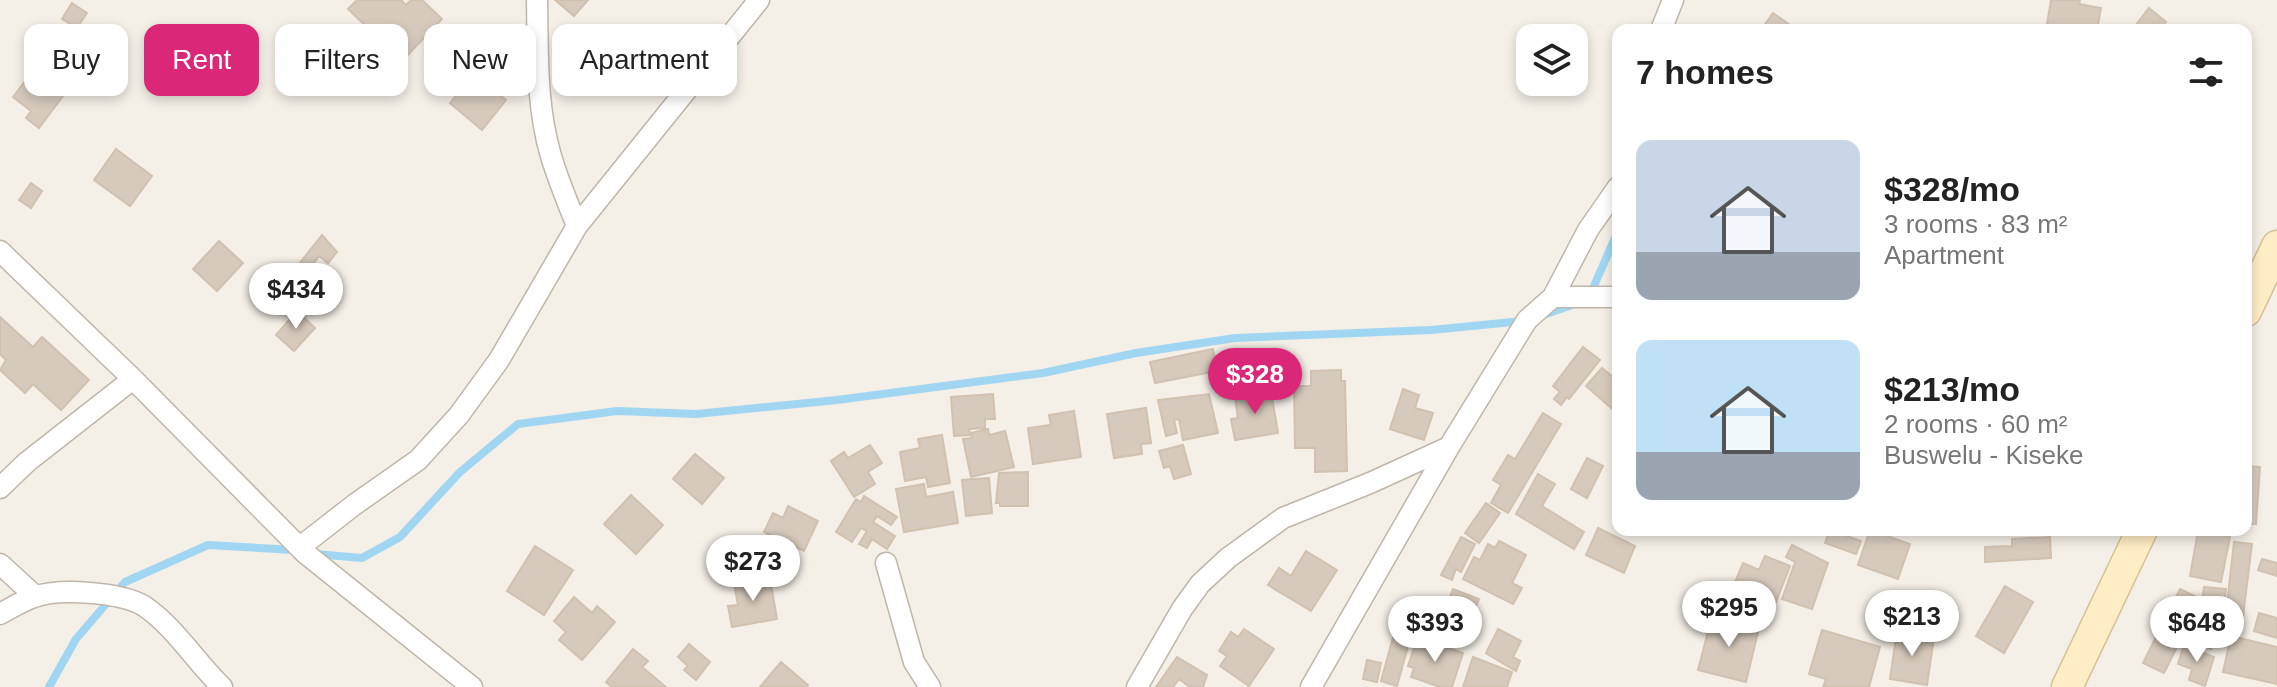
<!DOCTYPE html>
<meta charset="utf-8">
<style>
:root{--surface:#fff;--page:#f6f6f6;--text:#222;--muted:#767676;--accent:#db2777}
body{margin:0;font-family:Helvetica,sans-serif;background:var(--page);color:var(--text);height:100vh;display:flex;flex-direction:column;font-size:30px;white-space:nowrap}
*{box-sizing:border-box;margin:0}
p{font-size:26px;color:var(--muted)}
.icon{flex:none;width:44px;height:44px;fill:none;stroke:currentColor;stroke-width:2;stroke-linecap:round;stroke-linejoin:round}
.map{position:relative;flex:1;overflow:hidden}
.sheet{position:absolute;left:1612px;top:24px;width:640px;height:512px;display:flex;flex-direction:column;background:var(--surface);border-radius:16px;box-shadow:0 4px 12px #0003}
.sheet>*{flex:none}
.hud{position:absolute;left:24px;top:24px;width:760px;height:72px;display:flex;gap:16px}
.buttons{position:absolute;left:1516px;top:24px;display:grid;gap:16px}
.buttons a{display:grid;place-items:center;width:72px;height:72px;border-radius:16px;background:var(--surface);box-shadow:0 4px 12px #0003;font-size:40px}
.price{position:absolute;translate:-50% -68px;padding:0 18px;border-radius:28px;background:#fff;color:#222;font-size:26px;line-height:52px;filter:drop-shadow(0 2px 4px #0008)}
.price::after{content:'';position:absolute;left:50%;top:48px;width:24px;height:18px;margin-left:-12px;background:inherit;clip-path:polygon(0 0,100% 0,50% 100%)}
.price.active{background:var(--accent);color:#fff}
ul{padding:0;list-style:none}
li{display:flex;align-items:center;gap:24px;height:200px;padding:0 24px}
li span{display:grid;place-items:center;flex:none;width:224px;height:160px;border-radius:16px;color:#555}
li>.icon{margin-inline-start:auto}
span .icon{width:96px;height:96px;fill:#fffc;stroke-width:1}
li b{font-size:34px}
h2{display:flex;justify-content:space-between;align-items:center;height:96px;padding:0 24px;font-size:34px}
.pill{padding:0 28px;border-radius:16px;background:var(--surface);box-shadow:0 4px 12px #0003;font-size:28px;line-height:72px}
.pill.active{background:var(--accent);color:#fff}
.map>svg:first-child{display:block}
</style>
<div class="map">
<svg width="2277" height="687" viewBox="0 0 2277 687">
<rect width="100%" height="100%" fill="#f4efe7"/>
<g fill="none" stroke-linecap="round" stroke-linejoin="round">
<!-- stream -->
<path stroke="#a1d6f2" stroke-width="8" d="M1590 295 1618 231
M1543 315 1572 305
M315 554 362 558 400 537 460 472 518 424 617 411 696 414 837 400 1043 373 1136 353 1235 338 1431 330 1523 321
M49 687 76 639 125 582 208 545 294 550"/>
</g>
<!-- building -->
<path fill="#d6cabc" stroke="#d1c1af" stroke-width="2" d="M357 0H401L406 5 411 0H422L442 19 402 61 348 9Z
M555 0H588L574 16Z
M2051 0H2080L2079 4 2101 8 2097 30H2046Z
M72 3 87 13 77 28 62 19Z
M2149 8 2166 22 2160 30H2132Z
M1773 13 1797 30H1761Z
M616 34 643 51 636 63 609 47Z
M32 72 63 96 39 128 26 118 31 111 13 97Z
M474 74 506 100 482 130 450 103Z
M116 149 152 176 130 206 94 180Z
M31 183 42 191 31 208 19 200Z
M322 235 337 252 328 263 319 256 308 271 299 264Z
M219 241 243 263 217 291 193 269Z
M297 311 315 328 294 351 276 335Z
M0 317 33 347 42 337 89 380 61 410 33 384 25 393 0 370 6 360 0 354Z
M1583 347 1600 360 1569 399 1567 397 1561 405 1554 399 1560 392 1553 386Z
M1213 349 1217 371 1155 383 1150 362Z
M1602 368 1618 381V414L1586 386Z
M1341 370V381H1345L1347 471 1315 472V448H1295L1294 386H1311V371Z
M1403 389 1419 395 1415 408 1433 413 1424 440 1390 429Z
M1271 391 1278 433 1235 440 1231 419 1238 418 1235 397Z
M993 394 995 419H985V428L969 429 970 435 954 436 951 397Z
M1209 394 1218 433 1183 440 1179 419 1174 420 1177 433 1166 436 1158 400Z
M1146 408 1151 443 1141 444 1142 454 1114 458 1107 414Z
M1074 411 1081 457 1033 464 1028 428 1051 425 1049 415Z
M1543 413 1561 424 1508 513 1491 503 1501 485 1493 480 1508 455 1515 459Z
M988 429 989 435 1005 431 1014 467 971 477 963 439 972 438 971 433Z
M942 435 950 483 928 487 926 477 905 481 900 452 920 448 918 439Z
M870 445 882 463 868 472 875 484 854 497 831 461 844 452 848 458Z
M1183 445 1191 474 1174 479 1170 466 1164 468 1159 451Z
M695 454 724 478 702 504 673 479Z
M1587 458 1603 466 1587 498 1571 489Z
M2246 466 2260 467 2256 524H2246Z
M1028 472V506H1000V503H996L999 473Z
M1538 474 1555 484 1542 506 1584 532 1574 549 1516 514Z
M989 478 992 513 966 516 962 480Z
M924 484 926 497 953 492 958 523 904 532 896 489Z
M631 495 663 525 636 554 604 524Z
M864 496 897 517 891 525 877 516 873 522 895 536 887 549 872 539 867 548 859 544 867 531 861 528 852 542 836 532 856 499 861 502Z
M1486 503 1500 513 1479 543 1465 533Z
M788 506 818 521 804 551 764 532 773 513 783 518Z
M1598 528 1635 546 1624 573 1586 555Z
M1830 530 1861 541 1856 554 1825 543Z
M1870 530 1910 544 1898 579 1858 565Z
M2198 531 2230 537 2221 582 2190 576Z
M1461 537 1475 544 1461 572 1456 569 1452 580 1441 575Z
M2050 537 2051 558 1985 562V547L2012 546V539Z
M1499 541 1526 555 1512 583 1522 588 1513 604 1463 579 1474 557 1480 560 1488 544 1495 548Z
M2234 542 2252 544 2243 616 2226 613Z
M1792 545 1828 563 1812 609 1782 599 1795 562 1786 557Z
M535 546 573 570 544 615 507 591Z
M1306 551 1337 570 1311 611 1268 585 1279 568 1291 576Z
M1765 556 1790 566 1774 607 1731 592 1743 563 1759 570Z
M2262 559 2277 563V576L2258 570Z
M770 578 777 619 732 627 728 606 738 605 734 584Z
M2005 586 2033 602 2004 653 1976 636Z
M2204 587 2226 589 2221 627 2207 626 2210 603 2202 602Z
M1453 589 1479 599 1463 641 1438 631Z
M2180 589 2201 599 2164 673 2143 663Z
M574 597 592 613 597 606 615 622 582 660 559 640 566 632 554 621Z
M2259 613 2277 618V638L2254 631Z
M1712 616 1759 628 1746 682 1698 670Z
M2194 625 2216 633 2211 649 2188 641Z
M1411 626 1437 632 1435 641 1409 635Z
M1244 629 1274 649 1249 686 1220 666 1227 656 1219 651 1231 632 1238 637Z
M1498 629 1521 641 1513 657 1520 661 1516 671 1486 653Z
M1822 630 1880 647 1869 687H1823L1826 679 1809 674Z
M1897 631 1934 637 1927 685 1890 679Z
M1394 634 1410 639 1397 686 1381 681Z
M2231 636 2277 647V684L2223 672Z
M1423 639 1463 653 1452 687H1440L1411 677 1414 668 1408 666 1416 642 1421 644Z
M689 644 710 662 696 680 684 670 688 666 678 657Z
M2184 645 2214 657 2205 686 2189 680 2192 669 2178 664Z
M633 649 648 661 642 667 666 687H612L606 682Z
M1177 657 1207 675 1203 687H1190L1179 679 1173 687H1156Z
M1473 657 1512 672 1507 687H1463Z
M1367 660 1381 663 1377 682 1363 679Z
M781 662 808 685 806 687H760Z"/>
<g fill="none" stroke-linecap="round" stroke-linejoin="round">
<defs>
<path id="minor" d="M537 0C538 51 536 106 551 156 558 180 568 203 577 226
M1661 30 1673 0
M0 251 133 379 305 553 472 687
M1553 297H1618
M0 488 27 462 133 379
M300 547 354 505 418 460 459 415 499 360 577 226 759 0
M886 563 914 662 930 687
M0 564 35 596
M0 614C11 608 22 601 34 597 59 588 121 592 144 606 174 626 196 662 222 687
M1137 687 1182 609 1200 584 1228 558 1283 518 1370 483 1449 447
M1311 687 1449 447 1527 320 1553 297 1588 230 1618 187"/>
<path id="secondary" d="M2246 311 2277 246
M2067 687 2142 530"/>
</defs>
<!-- minor casing -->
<use href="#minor" stroke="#bfb6a9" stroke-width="23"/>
<!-- secondary casing -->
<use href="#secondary" stroke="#d5c095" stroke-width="33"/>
<!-- minor -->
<use href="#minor" stroke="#fff" stroke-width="20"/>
<!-- secondary -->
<use href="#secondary" stroke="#ffedc5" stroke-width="30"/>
</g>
</svg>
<div class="buttons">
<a><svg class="icon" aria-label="layers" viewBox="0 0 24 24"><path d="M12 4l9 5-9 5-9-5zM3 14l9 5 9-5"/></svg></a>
</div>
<b class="price" style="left:296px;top:331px">$434</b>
<b class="price active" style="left:1255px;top:416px">$328</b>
<b class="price" style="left:753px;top:603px">$273</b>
<b class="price" style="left:1729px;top:649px">$295</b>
<b class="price" style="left:1912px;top:658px">$213</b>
<b class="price" style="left:1435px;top:664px">$393</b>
<b class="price" style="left:2197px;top:664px">$648</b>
<div class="hud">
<a class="pill">Buy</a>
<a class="pill active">Rent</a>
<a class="pill">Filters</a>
<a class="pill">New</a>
<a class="pill">Apartment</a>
</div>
<section class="sheet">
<h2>7 homes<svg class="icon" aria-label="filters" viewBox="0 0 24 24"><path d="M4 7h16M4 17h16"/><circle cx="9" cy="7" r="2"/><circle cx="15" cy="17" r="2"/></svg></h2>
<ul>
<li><span style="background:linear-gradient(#c9d6e8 70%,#9aa5b1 0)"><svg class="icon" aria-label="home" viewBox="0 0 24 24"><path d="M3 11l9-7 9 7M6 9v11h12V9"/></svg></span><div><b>$328/mo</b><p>3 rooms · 83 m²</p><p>Apartment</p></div></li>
<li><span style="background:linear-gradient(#bfe0f5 70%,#9aa5b1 0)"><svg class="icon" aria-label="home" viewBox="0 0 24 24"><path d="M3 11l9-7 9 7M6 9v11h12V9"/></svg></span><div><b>$213/mo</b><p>2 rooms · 60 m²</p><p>Buswelu - Kiseke</p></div></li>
</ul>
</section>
</div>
